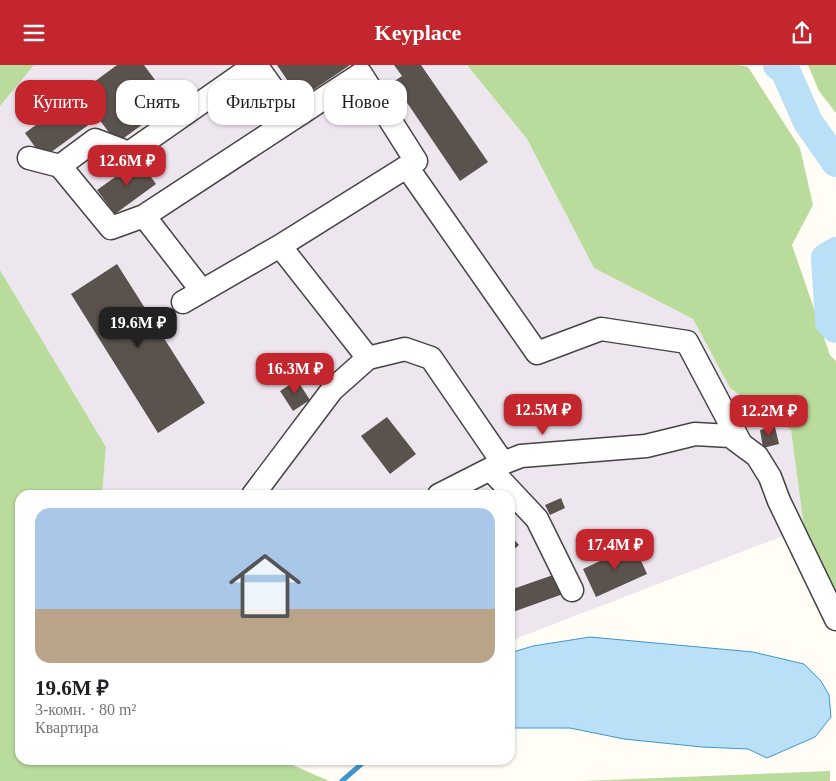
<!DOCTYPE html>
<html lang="ru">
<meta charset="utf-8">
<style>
:root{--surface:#fff;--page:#f6f6f6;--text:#202124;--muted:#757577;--line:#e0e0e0;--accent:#c4262e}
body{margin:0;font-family:"Times New Roman",serif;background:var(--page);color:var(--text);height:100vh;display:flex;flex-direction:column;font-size:19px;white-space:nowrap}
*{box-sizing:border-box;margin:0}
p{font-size:16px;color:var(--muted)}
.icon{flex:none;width:28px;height:28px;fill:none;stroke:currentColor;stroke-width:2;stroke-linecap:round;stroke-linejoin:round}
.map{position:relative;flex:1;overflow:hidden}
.drawer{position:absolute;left:15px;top:425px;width:500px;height:275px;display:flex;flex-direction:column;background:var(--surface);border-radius:15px;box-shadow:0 1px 4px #0004}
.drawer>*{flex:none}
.banner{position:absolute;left:15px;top:15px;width:500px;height:45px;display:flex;gap:10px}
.price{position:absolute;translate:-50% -42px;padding:0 11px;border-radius:10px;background:var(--accent);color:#fff;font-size:16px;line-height:32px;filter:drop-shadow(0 1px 2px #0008)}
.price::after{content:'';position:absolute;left:50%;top:30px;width:15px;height:11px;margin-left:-8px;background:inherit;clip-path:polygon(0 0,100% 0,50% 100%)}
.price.on{background:#222;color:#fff}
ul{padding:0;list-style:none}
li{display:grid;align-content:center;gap:10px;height:265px;padding:0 20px}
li+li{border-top:1px solid var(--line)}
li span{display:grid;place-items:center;height:155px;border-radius:15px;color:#555}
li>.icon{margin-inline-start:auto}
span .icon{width:90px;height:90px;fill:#fffc;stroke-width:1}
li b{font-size:21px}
.pill{padding:0 18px;border-radius:15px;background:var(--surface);box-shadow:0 1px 4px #0004;font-size:18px;line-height:45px}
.pill.on{background:var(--accent);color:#fff}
header{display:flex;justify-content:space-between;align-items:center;height:65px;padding:0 20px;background:var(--accent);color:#fff;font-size:22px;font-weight:800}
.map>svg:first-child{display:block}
</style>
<header><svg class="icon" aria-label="menu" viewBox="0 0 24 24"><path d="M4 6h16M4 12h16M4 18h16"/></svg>Keyplace<svg class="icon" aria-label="share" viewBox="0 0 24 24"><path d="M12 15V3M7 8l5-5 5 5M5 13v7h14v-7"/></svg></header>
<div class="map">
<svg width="836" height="716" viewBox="0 0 836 716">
<rect width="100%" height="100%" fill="#fffdf5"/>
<!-- industrial -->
<path fill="#eee6ef" d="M34 0H467L527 74 594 203 693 254 730 323 791 365 804 463 510 576V430H102L106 382 0 205V41Z"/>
<!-- forest -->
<path fill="#b9dc9c" d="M0 0H34L0 41Z
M467 0H740L748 2 800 83 813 140 792 180 830 290 836 296V528L804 463 791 365 730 323 693 254 594 203 527 74Z
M808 0H836V48L819 26Z
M0 205 106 382 102 430H20V695H281L329 716H0Z
M830 706V716H582Z"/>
<!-- water -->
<path fill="#b9e0f7" stroke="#3f96cf" d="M590 572 753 587 804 599 821 616 829 630 831 652 815 672 767 693 748 684 702 682 624 674 570 663H510V588L533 581Z"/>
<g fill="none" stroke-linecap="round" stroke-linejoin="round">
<!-- stream -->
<path stroke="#3f96cf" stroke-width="5" d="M342 716 366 695"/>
<!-- river -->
<path stroke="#b9e0f7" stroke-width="30" d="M778 0 785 5 808 57 836 97
M836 187 826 193 830 257 836 263"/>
</g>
<!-- building -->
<path fill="#5a524d" d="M117 0H144L172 38 117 78 98 53 43 93 25 68Z
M277 0H350L300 34Z
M394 0H421L488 97 460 116 393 17 402 11Z
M139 95 156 119 115 149 97 125Z
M117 199 205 338 158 368 71 229Z
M297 315 310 335 293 346 280 326Z
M387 352 416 389 390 409 361 371Z
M775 362 779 379 763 383 760 365Z
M561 433 565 443 550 450 545 440Z
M511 471 519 480 510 488V472Z
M634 480 647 509 596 532 583 504Z
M556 509 563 529 513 547 510 537V525Z"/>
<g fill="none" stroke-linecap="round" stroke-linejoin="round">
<defs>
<path id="minor" d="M256 0 294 53
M29 93 60 101
M407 102 537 288 601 264 687 277 741 379
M144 151 111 163 60 101 95 75 129 88 255 0
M202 226 144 151 361 9 416 96 280 181
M183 237 280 181 368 293
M490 404 537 454 572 525
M253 430 332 325 368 293 405 284 431 293 503 398 521 391 646 381 695 369 730 371 757 391 770 412 779 436 836 554
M439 430 502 398"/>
</defs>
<!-- minor casing -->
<use href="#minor" stroke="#444" stroke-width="25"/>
<!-- minor -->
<use href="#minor" stroke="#fff" stroke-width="22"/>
</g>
</svg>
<b class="price" style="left:127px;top:122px">12.6M ₽</b>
<b class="price on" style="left:138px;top:284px">19.6M ₽</b>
<b class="price" style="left:295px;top:330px">16.3M ₽</b>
<b class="price" style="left:543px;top:371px">12.5M ₽</b>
<b class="price" style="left:769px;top:372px">12.2M ₽</b>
<b class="price" style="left:615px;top:506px">17.4M ₽</b>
<div class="banner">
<a class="pill on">Купить</a>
<a class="pill">Снять</a>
<a class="pill">Фильтры</a>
<a class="pill">Новое</a>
</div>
<section class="drawer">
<ul>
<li><span style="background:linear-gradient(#a9c7e8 65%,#b9a48a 0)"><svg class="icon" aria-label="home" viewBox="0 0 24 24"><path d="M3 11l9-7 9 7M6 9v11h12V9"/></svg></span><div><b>19.6M ₽</b><p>3-комн. · 80 m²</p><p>Квартира</p></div></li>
</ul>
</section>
</div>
